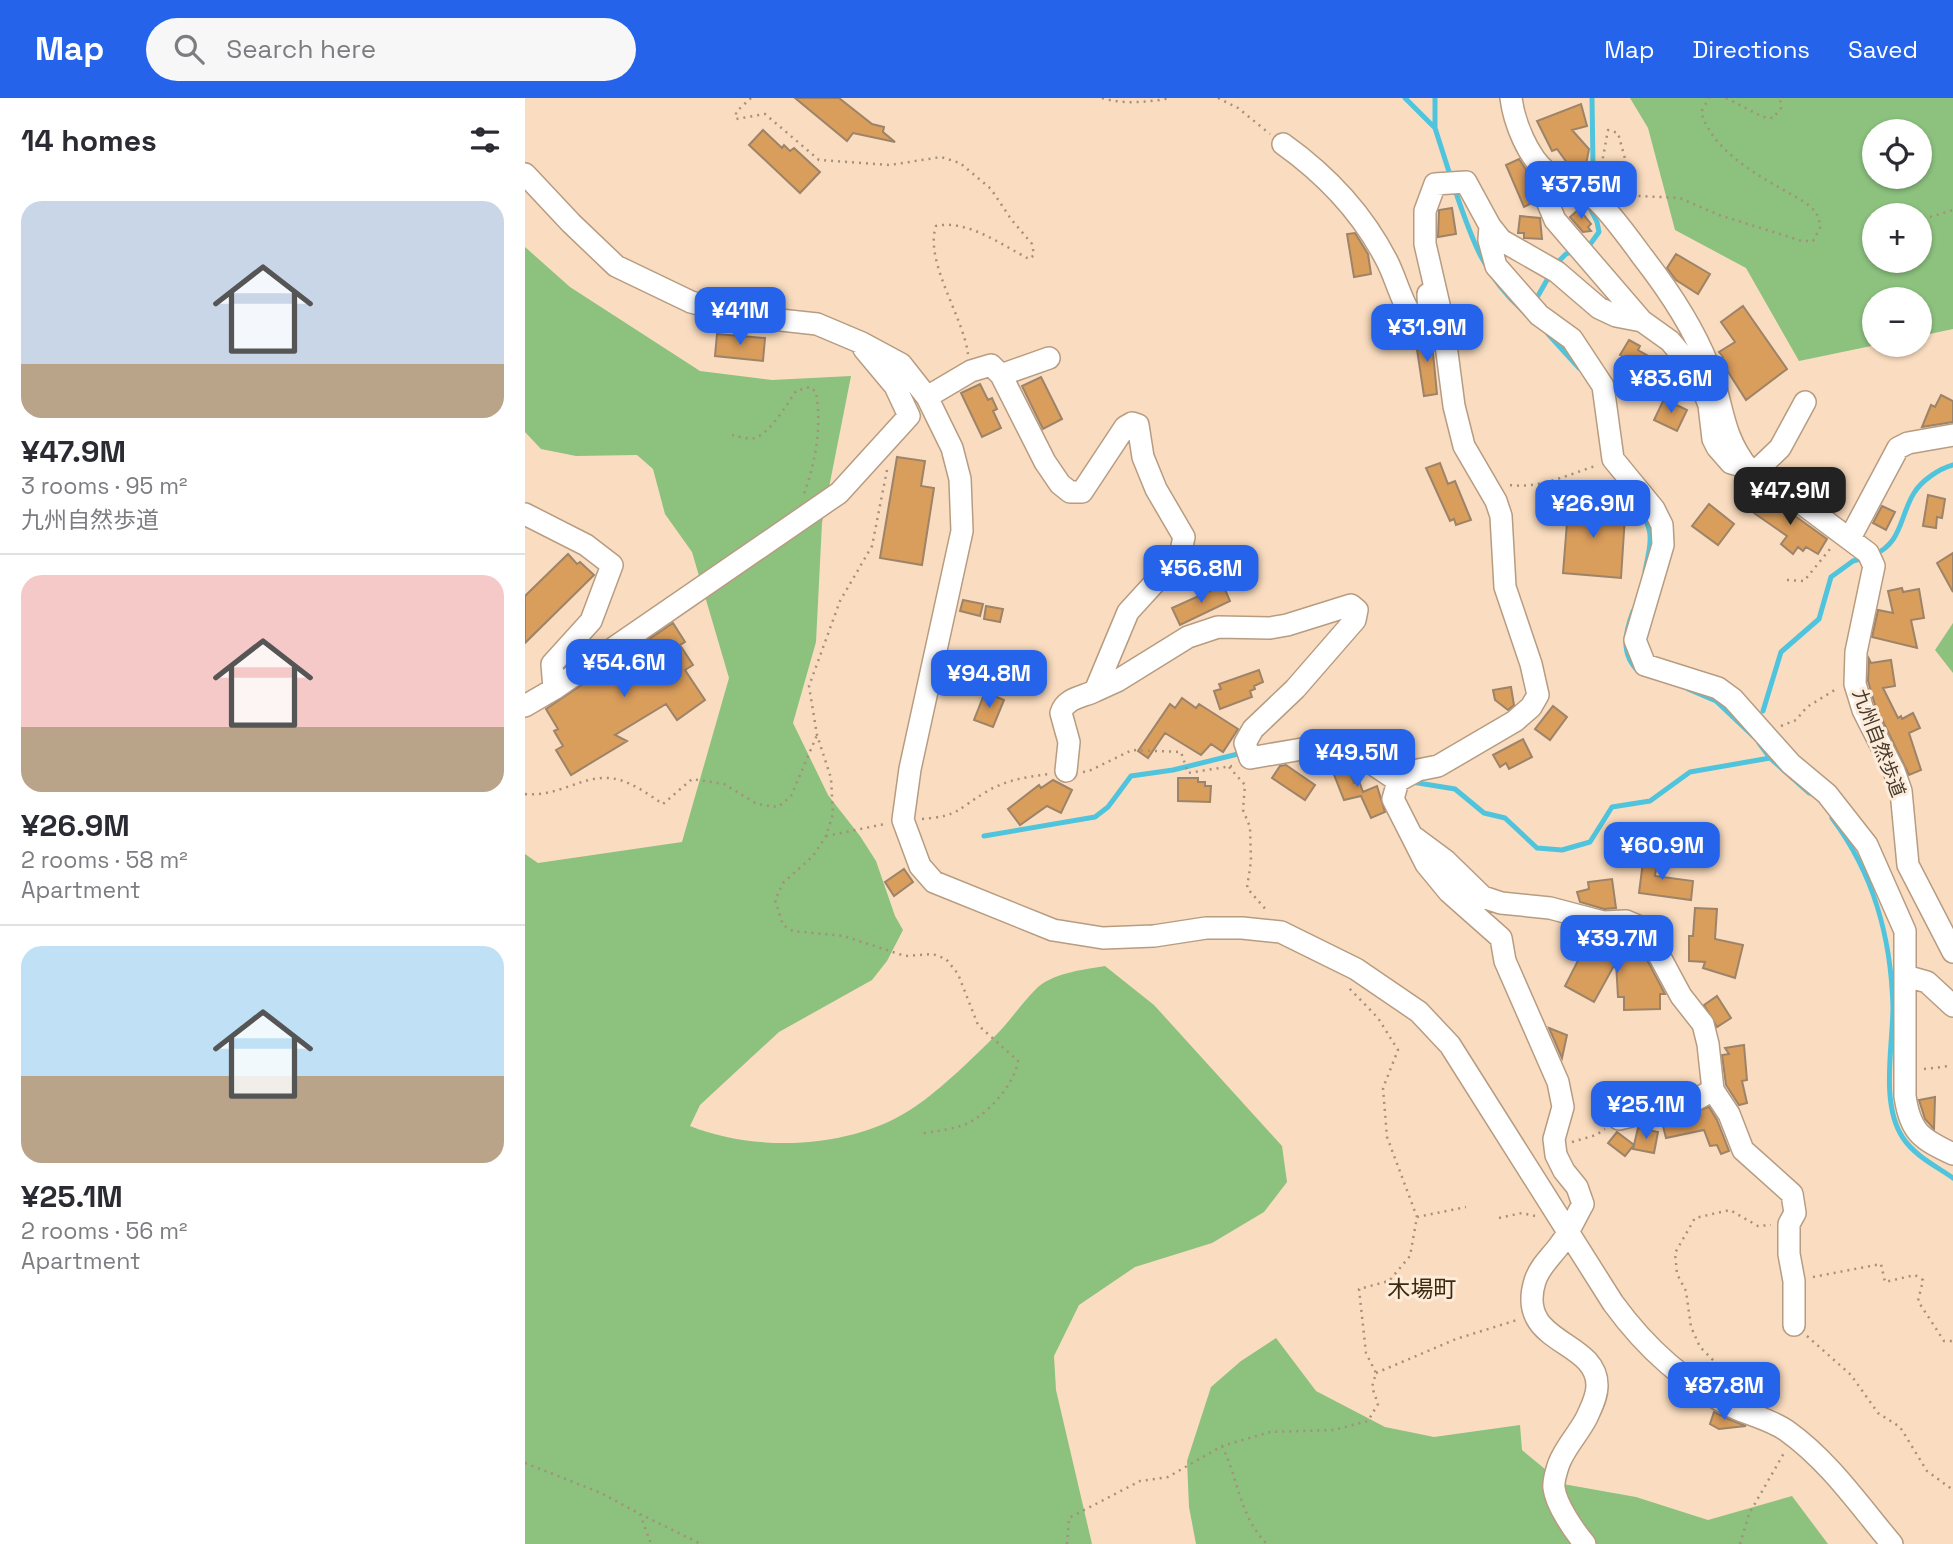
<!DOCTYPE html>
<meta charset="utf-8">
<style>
:root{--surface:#fff;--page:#f7f7f7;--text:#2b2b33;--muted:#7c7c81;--line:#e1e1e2;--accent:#2563eb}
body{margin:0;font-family:"Space Grotesk","Noto Sans JP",sans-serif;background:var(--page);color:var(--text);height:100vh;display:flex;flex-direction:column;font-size:26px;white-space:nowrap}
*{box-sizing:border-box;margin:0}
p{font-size:23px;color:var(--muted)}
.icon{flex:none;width:38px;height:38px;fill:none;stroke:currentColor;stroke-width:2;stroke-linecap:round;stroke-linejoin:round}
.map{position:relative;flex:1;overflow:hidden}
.panel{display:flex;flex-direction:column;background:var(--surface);width:525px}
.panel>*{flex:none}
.buttons{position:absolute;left:1337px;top:21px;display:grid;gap:14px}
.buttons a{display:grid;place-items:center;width:70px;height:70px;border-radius:50%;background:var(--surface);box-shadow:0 2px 5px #0004;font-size:35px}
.price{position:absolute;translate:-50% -60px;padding:0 16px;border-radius:14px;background:var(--accent);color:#fff;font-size:23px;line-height:46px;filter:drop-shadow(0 2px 4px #0008)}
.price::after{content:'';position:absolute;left:50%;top:42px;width:21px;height:16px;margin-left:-10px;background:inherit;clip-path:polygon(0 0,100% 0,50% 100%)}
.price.on{background:#222;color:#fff}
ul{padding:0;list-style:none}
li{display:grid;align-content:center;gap:14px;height:371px;padding:0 21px}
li+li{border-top:2px solid var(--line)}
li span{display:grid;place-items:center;height:217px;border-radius:21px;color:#555}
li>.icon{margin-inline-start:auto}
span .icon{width:126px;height:126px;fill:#fffc;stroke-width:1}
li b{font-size:30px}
h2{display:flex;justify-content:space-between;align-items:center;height:84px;padding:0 21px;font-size:30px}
header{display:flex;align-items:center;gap:42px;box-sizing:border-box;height:98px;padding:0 35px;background:var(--accent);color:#fff}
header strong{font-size:33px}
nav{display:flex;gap:38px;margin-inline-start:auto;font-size:24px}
.search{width:490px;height:63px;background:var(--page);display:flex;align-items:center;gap:18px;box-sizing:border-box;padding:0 24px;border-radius:38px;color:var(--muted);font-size:26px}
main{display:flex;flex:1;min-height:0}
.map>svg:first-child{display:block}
</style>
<header>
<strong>Map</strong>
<div class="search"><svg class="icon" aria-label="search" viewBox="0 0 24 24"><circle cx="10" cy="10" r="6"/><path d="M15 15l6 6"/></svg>Search here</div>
<nav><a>Map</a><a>Directions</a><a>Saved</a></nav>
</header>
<main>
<section class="panel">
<h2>14 homes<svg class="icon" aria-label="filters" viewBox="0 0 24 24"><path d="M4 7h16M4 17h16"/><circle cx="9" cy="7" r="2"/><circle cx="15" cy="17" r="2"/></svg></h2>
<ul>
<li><span style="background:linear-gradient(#c9d6e8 75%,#b9a48a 0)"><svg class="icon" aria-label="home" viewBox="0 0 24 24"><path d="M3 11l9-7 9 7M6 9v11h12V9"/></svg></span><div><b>¥47.9M</b><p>3 rooms · 95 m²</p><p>九州自然歩道</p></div></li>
<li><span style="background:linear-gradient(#f6c9c9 70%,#b9a48a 0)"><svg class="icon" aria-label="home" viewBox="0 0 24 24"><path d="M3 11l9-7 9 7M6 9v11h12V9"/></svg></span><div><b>¥26.9M</b><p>2 rooms · 58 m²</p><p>Apartment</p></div></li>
<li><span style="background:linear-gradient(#bfe0f5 60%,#b9a48a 0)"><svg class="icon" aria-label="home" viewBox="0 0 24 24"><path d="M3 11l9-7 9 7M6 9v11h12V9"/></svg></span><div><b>¥25.1M</b><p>2 rooms · 56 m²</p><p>Apartment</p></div></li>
</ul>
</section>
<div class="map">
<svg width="1428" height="1446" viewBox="0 0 1428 1446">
<rect width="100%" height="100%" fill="#faddc0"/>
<!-- forest -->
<path fill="#8cc17e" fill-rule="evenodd" d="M1105 0H1428V231L1395 238V201H1349L1351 247 1274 263 1221 170 1150 132 1123 30ZM1395 33V79H1349V33ZM1395 117V163H1349V117Z
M0 149 45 189 175 273 247 282 326 278 297 425 291 544 268 625 303 697 335 738 351 763 370 818 378 832 362 863 347 882 254 934 175 1007 165 1028C233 1055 330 1051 391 1008 415 992 450 958 471 937 485 923 496 906 510 892 526 875 557 872 580 868L629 907 757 1048 762 1084 739 1114 687 1145 610 1169 554 1207 529 1258 531 1292 567 1446H0V756L13 765 157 744 204 580 167 454 140 416 128 371 112 357 51 358 16 351 0 334Z
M1428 525V575L1410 552Z
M751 1240 791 1293 860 1329 909 1339 995 1327 997 1352 1038 1386 1111 1399 1183 1422 1267 1398 1303 1446H671L664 1409 662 1363 686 1289 716 1263Z"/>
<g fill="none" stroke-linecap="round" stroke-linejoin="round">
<!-- stream -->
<path stroke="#50c4dc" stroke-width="5" d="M880 0 910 30 926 80
M910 30V0
M929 89C946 139 958 177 998 213
M1064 91 1068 66 1067 0
M1060 148 1066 145 1074 134 1072 124 1062 104
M1031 166 1041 156 1051 152
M1010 203 1026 175
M1023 236 1054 270
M1108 402C1130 431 1127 439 1120 473
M1348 457C1377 446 1375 417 1389 395 1397 382 1414 371 1428 367
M1108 513C1100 535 1095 556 1114 574
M1163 591 1191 603 1228 638
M1238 613 1256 554 1294 521 1306 479 1328 463 1339 460
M1234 645 1245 660 1284 695
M836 648 849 652 870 667
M887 684 930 691 959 715 980 720 1012 750 1037 752 1065 744 1087 709 1125 703 1165 674 1245 660
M1307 720C1349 776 1366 839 1368 909 1368 947 1355 1006 1378 1040 1390 1058 1411 1068 1428 1080
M459 738 570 719 583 709 606 678 648 672 717 655"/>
</g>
<!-- building -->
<path fill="#d99d5c" stroke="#9d8368" stroke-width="2" d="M270 0H314L347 26 359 29 358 34 370 44 328 35 322 43Z
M1056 6 1062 28 1047 32 1064 51 1059 77 1048 73 1032 51 1027 53 1012 23Z
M238 32 257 50 259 47 265 53 269 50 295 74 275 95 224 47Z
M994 61 1009 84V104L999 109 981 67Z
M927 110 931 136 913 139 914 112Z
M1054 111 1066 126 1063 129 1066 133 1058 134 1045 119Z
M995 118 1015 120 1017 141 999 140V135H993Z
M830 135 843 156 846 176 829 179 822 136Z
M1151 156 1185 176 1173 196 1151 182 1142 170Z
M1218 208 1262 271 1221 302 1195 261 1198 259 1194 254 1210 244 1196 224Z
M906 235 912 296 899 298 890 238Z
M192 236 240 240 238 263 190 258Z
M1104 242 1115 248 1113 252 1141 268 1126 295 1110 287 1117 274 1110 270 1112 267 1095 257Z
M516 279 537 321 518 331 497 288Z
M455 286 463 302 467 300 472 311 468 313 476 330 457 339 436 295Z
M1416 297 1428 303V324L1397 329 1406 307 1410 309Z
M1139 301 1162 312 1152 333 1129 322Z
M372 359 400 363 396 388 409 390 397 467 355 460Z
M915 365 923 386 930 383 946 422 931 427 929 421 925 423 901 370Z
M1241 397 1302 441 1293 456 1281 449 1278 453 1273 449 1268 456 1256 446 1262 438 1229 415Z
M1403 397 1420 401 1417 420 1412 419 1411 430 1398 428Z
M1044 399 1077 402 1076 416 1100 418 1096 480 1038 475Z
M1184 406 1209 426 1193 447 1167 428Z
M1357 408 1370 414 1361 432 1348 425Z
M1428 455V494L1412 465Z
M43 456 52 466 55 464 69 477 0 545V498Z
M698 487 705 503 655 527 647 510Z
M1377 490 1378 494 1394 491 1399 520 1386 522 1392 550 1347 539 1353 512 1368 515 1363 493Z
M438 502 458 506 455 518 435 513Z
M461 508 478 511 475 524 459 521Z
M148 525 160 544 155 547 168 567 160 572 180 602 152 622 141 606 90 637 102 643 46 677 31 652 38 648 29 633 33 631 21 611Z
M1344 561 1346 565 1366 562 1370 588 1358 590 1373 620 1376 618 1377 621 1388 615 1395 630 1384 635 1396 672 1384 677 1350 607 1343 583Z
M734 572 738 584 729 588 730 591 725 593 727 599 695 611 689 593 696 591 694 586Z
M986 589 989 607 983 612 970 602 968 592Z
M460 594 479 602 468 629 449 622Z
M657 600 671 610 674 606 713 631 698 654 686 646 676 657 640 635 623 660 613 653 645 606 650 610Z
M1028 608 1042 619 1025 642 1010 631Z
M998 641 1007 659 984 671 981 665 975 669 968 657Z
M820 663 829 685 834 683 838 694 852 688 860 714 846 720 836 698 819 702 804 664Z
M761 667 790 687 780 702 747 680 755 668Z
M653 680H673V684H680V688H686L685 704 653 703Z
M528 682 547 692 536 715 522 708 495 727 483 711 514 687 516 690Z
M1119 756 1133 758 1130 778 1168 783 1166 802 1114 795Z
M379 771 388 784 369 798 360 784Z
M1087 781 1091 810 1079 811 1055 804 1052 794 1064 791 1063 784Z
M1170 810 1192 811 1190 841 1218 847 1210 880 1178 870 1180 864 1164 863V838H1168Z
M1103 838 1111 841 1140 896H1135V911L1099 912V899H1093L1091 864 1069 904 1040 888 1064 841 1096 856 1094 860 1096 857 1102 860 1098 839Z
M1192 898 1206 920 1192 929 1179 907Z
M1024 930 1042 937 1037 960Z
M1219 947 1222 982 1217 983 1222 1005 1214 1007 1201 987 1197 957 1204 956 1200 950Z
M1410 999 1409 1031 1400 1021 1394 1002Z
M1184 1009 1192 1022 1204 1053 1196 1056 1192 1047 1185 1048 1179 1032 1141 1040 1137 1024Z
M1113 1030 1133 1034 1129 1055 1108 1051Z
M1092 1034 1109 1047 1100 1058 1083 1045Z
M1189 1314 1203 1321 1221 1328 1194 1331 1185 1326Z"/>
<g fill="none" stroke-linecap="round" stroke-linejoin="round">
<defs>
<path id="minor" d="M986 0C989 24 1003 60 1023 75 1038 85 1056 90 1070 101 1083 111 1106 143 1117 158 1142 190 1168 229 1183 267 1199 305 1195 335 1223 370L1232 372 1343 455 1349 468 1331 554 1330 586 1338 612 1369 673 1376 693 1383 767 1428 854
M758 46C800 76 838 116 862 163 872 182 878 212 894 226L904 221 903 196
M1022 74V103L1030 122 1117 223
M0 76 46 125 91 168 166 204 219 218 292 226 337 245 376 266 402 299 427 350 435 381 437 433 385 671 378 722 395 768 409 784 528 832 578 840 629 838 681 830H717L756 834 831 871 894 914 925 947 1088 1205C1120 1249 1159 1285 1208 1309 1225 1317 1247 1322 1262 1333 1304 1363 1334 1407 1367 1446
M965 128 964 142 971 168 1014 217 1047 241 1078 288 1088 361 1129 411 1137 427 1138 447 1110 542 1120 567 1193 590 1208 601 1266 666 1302 696 1342 747 1380 833V998C1385 1034 1396 1041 1428 1056
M476 277 524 260
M402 299 446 273 466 267 476 277 520 364 535 386 545 394H557L600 329 607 325 613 327 618 359 631 391 659 439 655 457 603 514 570 593 592 583 663 539 693 529 745 530 762 527 826 507 832 512 830 522 770 591 728 631 720 645 725 660 777 651 824 650 873 683 893 672 913 668 990 623 1006 609 1013 597 1006 566 980 489 976 418 971 403 939 348 929 308 918 224 900 146V113L910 86 941 84 965 128 976 142 1032 174 1074 210 1091 218 1117 223 1145 243 1172 275 1184 307 1188 341 1192 349 1206 365 1223 370
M1232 372 1255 350 1280 304
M0 416 61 447 87 467 66 523 27 566 29 591
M1325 440 1373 350 1383 345 1428 337
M0 608 29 591 314 395 384 318 370 288 339 251
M541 673 544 644 536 615C540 600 558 599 570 593
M873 683 868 701 901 766 924 794 976 840 980 863 1033 984 1038 1009 1029 1041 1031 1057 1039 1073 1052 1089 1058 1106C1050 1120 1044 1135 1034 1148 1025 1160 1015 1168 1010 1183 990 1247 1073 1241 1072 1288 1072 1299 1066 1310 1062 1319 1055 1333 1044 1345 1037 1359 1033 1366 1028 1383 1029 1390 1031 1407 1050 1434 1060 1446
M890 740 921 763 958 799 976 805 1025 810 1078 824 1101 823 1120 831 1156 898 1178 926 1183 946 1188 992 1204 1016 1218 1052 1267 1096 1270 1115 1264 1126V1156L1269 1183V1227
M1381 878 1402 884 1428 908
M1094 1021 1170 1002 1188 992"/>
</defs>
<!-- minor casing -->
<use href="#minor" stroke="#b79c81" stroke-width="24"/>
<!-- path -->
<path stroke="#a5907c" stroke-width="2.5" stroke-dasharray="2 5" stroke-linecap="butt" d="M226 0 211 14V21L240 16 294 62 365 67 416 59 435 65 466 91 486 121 507 146 509 157 504 161C477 147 442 121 411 128 399 163 438 218 443 256
M577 0C599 7 624 4 646 0
M693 0 713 10 745 36
M1201 0 1238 19 1248 20 1256 10 1255 0
M1074 81 1083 32 1093 35 1102 68 1098 87 1113 98 1155 100 1194 117 1277 143H1288L1296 128 1291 114 1281 105C1243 82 1190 59 1176 14L1184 0
M1405 119 1428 112
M207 337C214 338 223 342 230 340 244 336 263 305 271 293L285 289 291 294C297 329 291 362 279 396
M362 372 347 448 315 503 284 588 292 637 306 680 308 716 301 738 288 758 258 785 250 802 258 827 268 833 319 838 380 858 408 856 421 861 433 876 453 927 493 963C489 986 467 1011 447 1023 434 1031 410 1033 394 1036
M985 387C1014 391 1045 376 1073 367
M1262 482 1279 483 1305 451
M1256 628 1271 622 1282 609 1313 590
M704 669 720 687 718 712 725 729 726 763 722 790 743 814
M558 674 564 673 607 652 656 654 663 675 707 668
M0 696C31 699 54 680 79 680 101 679 121 695 138 706L167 681 199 686 232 706 253 709 266 698 292 637
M397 721C435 718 432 711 461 694 480 682 502 679 524 676
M301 738 360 726
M1399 971 1425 968
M1047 1044 1071 1037 1080 1031
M892 1119 941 1109
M974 1120 997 1115 1010 1118
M1288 1179 1356 1166 1360 1184 1390 1177 1398 1182 1393 1203 1419 1243H1428
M1282 1238 1326 1277 1353 1315 1375 1329 1402 1373 1428 1392
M851 1275 931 1241 992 1222
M1204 1285 1190 1264 1175 1249 1166 1229 1161 1193 1152 1176 1150 1155 1170 1120 1205 1112 1233 1128 1246 1127
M697 1348C714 1382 714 1418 742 1446
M0 1365 76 1395 115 1416 126 1446
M115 1416 176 1446
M542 1446 544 1420 615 1383 643 1379 697 1348 745 1334 809 1332 843 1323 853 1306 847 1289 851 1275 841 1255 834 1191 864 1183 885 1158 892 1119 862 1039 858 990 873 952 853 920 823 889
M1215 1446 1224 1416 1259 1355"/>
<!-- minor -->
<use href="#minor" stroke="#fff" stroke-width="21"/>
</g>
<g text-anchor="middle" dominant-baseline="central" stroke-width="6" stroke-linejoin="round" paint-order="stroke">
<!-- street labels -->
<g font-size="19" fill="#463a2f" stroke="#feecdb">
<text transform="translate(1354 645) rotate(69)">九州自然歩道</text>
</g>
<!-- quarter labels -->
<g font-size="23" fill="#3f2910" stroke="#feecdb">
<text x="897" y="1191">木場町</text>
</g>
</g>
</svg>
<div class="buttons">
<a><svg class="icon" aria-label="locate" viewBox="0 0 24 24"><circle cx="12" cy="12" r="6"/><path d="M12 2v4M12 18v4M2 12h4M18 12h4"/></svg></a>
<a>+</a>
<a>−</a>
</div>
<b class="price" style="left:1056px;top:123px">¥37.5M</b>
<b class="price" style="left:215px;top:249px">¥41M</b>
<b class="price" style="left:902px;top:266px">¥31.9M</b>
<b class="price" style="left:1146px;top:317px">¥83.6M</b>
<b class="price on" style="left:1265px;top:429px">¥47.9M</b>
<b class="price" style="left:1068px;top:442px">¥26.9M</b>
<b class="price" style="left:676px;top:507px">¥56.8M</b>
<b class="price" style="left:99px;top:601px">¥54.6M</b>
<b class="price" style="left:464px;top:612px">¥94.8M</b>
<b class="price" style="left:832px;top:691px">¥49.5M</b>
<b class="price" style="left:1137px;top:784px">¥60.9M</b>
<b class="price" style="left:1092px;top:877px">¥39.7M</b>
<b class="price" style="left:1121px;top:1043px">¥25.1M</b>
<b class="price" style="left:1199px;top:1324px">¥87.8M</b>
</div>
</main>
